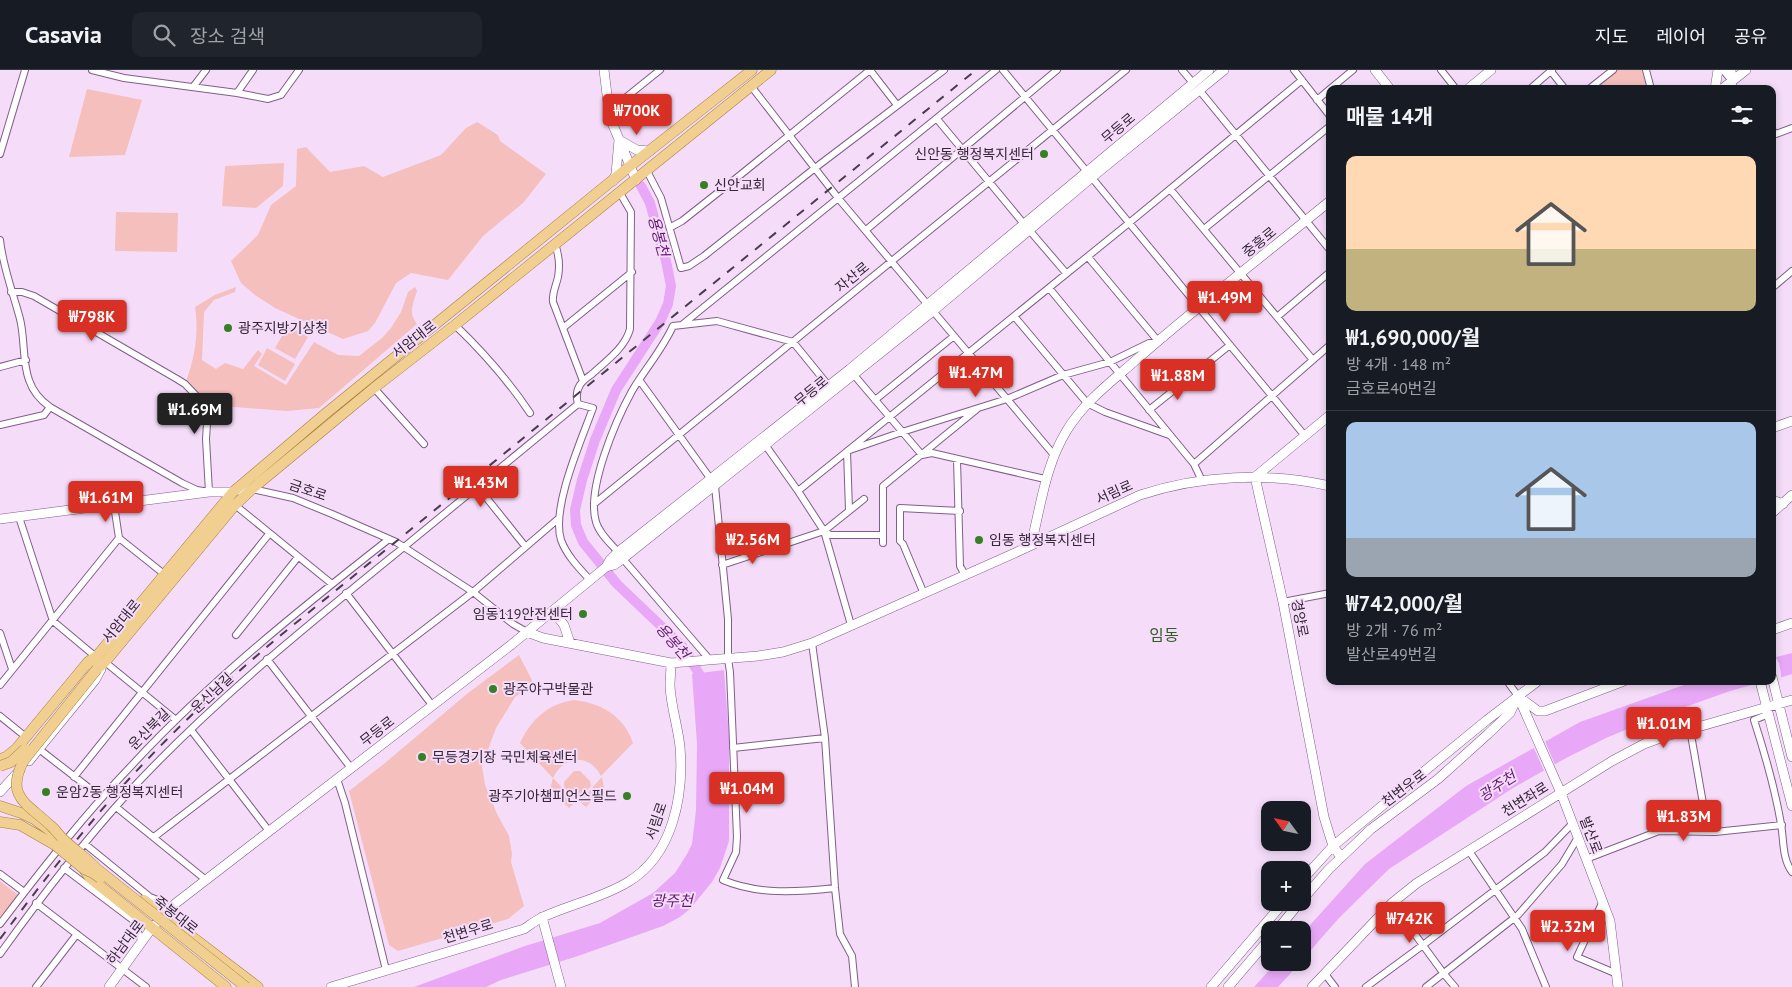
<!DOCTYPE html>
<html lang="ko">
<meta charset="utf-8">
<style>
:root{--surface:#171b24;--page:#20242c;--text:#f1f3f6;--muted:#9ea1a6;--line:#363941;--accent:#d93025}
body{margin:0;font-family:"PT Sans","Noto Sans KR",sans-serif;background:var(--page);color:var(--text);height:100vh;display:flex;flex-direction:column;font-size:19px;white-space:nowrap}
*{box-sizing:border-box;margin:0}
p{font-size:16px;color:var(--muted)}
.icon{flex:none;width:28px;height:28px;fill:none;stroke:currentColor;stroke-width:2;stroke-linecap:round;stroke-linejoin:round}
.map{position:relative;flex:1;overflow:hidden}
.details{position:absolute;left:1326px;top:15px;width:450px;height:600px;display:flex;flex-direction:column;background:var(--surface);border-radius:10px;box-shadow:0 2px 8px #0003}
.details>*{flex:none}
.needle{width:32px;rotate:303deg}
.controls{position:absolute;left:1261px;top:731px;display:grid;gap:10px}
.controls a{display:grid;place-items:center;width:50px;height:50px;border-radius:10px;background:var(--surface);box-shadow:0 2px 8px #0003;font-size:25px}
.price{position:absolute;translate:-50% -42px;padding:0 11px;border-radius:5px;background:var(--accent);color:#fff;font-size:16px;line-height:32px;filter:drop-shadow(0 1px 2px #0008)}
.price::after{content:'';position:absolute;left:50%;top:30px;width:15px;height:11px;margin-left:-8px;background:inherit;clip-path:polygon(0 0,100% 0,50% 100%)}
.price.selected{background:#222;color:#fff}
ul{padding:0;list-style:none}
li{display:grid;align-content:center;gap:10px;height:265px;padding:0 20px}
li+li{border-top:1px solid var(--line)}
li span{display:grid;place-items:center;height:155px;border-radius:10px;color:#555}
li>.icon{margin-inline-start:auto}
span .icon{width:90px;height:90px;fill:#fffc;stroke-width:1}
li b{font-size:21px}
h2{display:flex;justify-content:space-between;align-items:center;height:60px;padding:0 20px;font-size:21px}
header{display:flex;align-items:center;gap:30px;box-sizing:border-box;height:70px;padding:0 25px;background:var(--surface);border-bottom:1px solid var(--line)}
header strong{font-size:24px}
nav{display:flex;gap:28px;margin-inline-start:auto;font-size:18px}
.search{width:350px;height:45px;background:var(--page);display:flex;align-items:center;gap:12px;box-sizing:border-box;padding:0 18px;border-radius:10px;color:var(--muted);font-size:19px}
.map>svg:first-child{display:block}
</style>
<header>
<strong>Casavia</strong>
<div class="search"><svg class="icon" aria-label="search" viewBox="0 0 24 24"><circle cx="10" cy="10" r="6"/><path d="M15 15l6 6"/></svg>장소 검색</div>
<nav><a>지도</a><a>레이어</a><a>공유</a></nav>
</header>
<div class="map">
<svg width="1792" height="917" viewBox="0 0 1792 917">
<rect width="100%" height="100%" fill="#f5ddfa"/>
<!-- green -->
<path fill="#f4bfbd" d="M1615 0H1642L1647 19H1600L1597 15Z
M87 19 142 30 125 85 69 87Z
M477 52 498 65 500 71 546 104 523 133 483 166 448 210 411 203 396 213 375 253 368 261 343 269 275 238 255 225 241 213 231 191 258 165 271 135 296 116 297 79 306 77 330 102 364 96 383 107 441 85 466 58Z
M284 93 283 116 256 138 222 136 225 96Z
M116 142 178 143 177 182 115 181Z
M236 217 235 222 214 230 204 242 202 290 216 299 225 293 243 299 258 280 262 284 254 296 286 315 314 272 338 285 359 286 382 268 391 258 401 242 408 222 415 217 417 221C413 234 408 243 417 254L319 338 287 341 221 336 208 332 186 311C195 287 199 262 195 237L215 225Z
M288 256 308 267 295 289 275 278Z
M267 278 295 294 285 311 258 295Z
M519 585 534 614 515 627 496 658 482 696 485 715 497 744 509 766 512 784 511 792 524 836 508 849 398 881 389 875 349 721 385 693 468 623Z
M574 630C601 633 624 646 633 673L601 706C589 683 564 685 553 708L520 673C531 650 547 634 574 630Z
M574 701H580L590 711 591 716 580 728H576L564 717V712Z
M602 707 604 718 586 737 581 733V730Z
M553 708 574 730V733L569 738 550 719Z
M0 811 18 825 0 848Z"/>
<!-- water -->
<path fill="#e8a8f7" d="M1792 583V604L1773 610 1772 588Z
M724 600 729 666V771L720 798 712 812 690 839 680 847 663 856 575 887 501 910 486 917H414L525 876 600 853 653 823 675 803 687 784 692 774 696 740 697 674 692 604Z
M1695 611H1766L1730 621 1649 650 1606 668 1568 687 1513 718 1389 799 1339 848 1303 889V863L1365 794 1466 716 1580 652Z
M1276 893H1300L1278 917H1254Z"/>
<!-- pier -->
<path fill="#f5ddfa" d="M1772 585H1774L1779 593 1781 603V610L1773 612Z
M1544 669 1556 697 1545 703 1533 676Z"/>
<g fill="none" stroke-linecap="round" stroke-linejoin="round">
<!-- river -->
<path stroke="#e8a8f7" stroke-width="10" d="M641 116 650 133 666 191 671 216 668 234 660 252 616 320 595 370 582 410 575 440 576 455 583 472 617 514 682 576 706 615"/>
<defs>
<path id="street" d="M92 0 124 8 237 23 268 29 281 25 299 0
M870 0 897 35
M1003 0 1305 366
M1182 0 1193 13
M1294 0 1330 46
M1441 0 1456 19
M1550 0 1565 19
M1646 0 1651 19
M1723 0 1732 11
M751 16 838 128 928 235
M193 17 206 0
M1330 19 1353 0
M1530 19 1552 0
M1589 19 1613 0
M1200 21 1330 180
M237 23 253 0
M1317 30 1330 19
M609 41 660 0
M937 49 1024 154
M1772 60 1776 64 1792 58
M0 84 25 0
M647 101 661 128 681 198 689 196 704 186 815 98 944 0
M1170 119 1313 290
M671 157 682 151 734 110 870 0
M1204 159 1330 56
M866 160 1057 0
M1030 161 1066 203
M0 170C3 198 13 222 20 249 25 268 22 291 29 310 33 322 40 330 50 337L182 413 197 420 209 422 206 369 208 338 185 314 177 309 34 226 22 222H11
M555 174C559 185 560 196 558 207 556 216 552 223 553 232L583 311
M1088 187 1158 271
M1049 218 1194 394 1202 411
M1772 218 1792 201
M933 241 1054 385
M1014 246 1087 333 1105 342 1169 365
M1277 247 1330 202
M683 254 996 0
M455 255C483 282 508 310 530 343
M563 258 632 202
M0 297 26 290
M854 305 922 385 932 383 1045 409
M640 311 710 408
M374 318 424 374
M875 330 954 266
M578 334C576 327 576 321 580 315 583 310 588 307 592 304 606 291 625 278 630 259L631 142 620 123
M578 334 593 338C581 371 551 438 561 470 567 486 579 498 590 510
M1149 340 1230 275
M0 355 44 345 50 337
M766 376 798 421 824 461 851 555
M957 390 960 496 965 505
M1194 394 1330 275
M477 416 525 476
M715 416 728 549V589L730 602 737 767 736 782 723 810C758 825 798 822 835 818
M798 421 1129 153 1302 10
M234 422 252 419 293 428 332 444 396 472 473 522 513 554 527 562
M594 434 1126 0
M114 435 119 468
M235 435 332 514
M849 440 847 381 902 362 1007 329 1063 305 1110 292 1149 273H1155
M19 447 53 551 96 587
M824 461 830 465H882
M119 468 164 504
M883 473V416L976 340
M618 482C610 473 599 463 596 452 586 419 616 350 632 321 645 299 662 280 673 256L717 251 793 272 828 315
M623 489 710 590
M722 495 824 461 864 429
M346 523 432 635
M924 524 903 474 900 471V438L960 441
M1283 532 1330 523
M0 563 12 599
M236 565 298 487
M812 573 825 668 835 818 840 864 852 886 855 917
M267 589 351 698
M105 592 176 650
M1507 611 1518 626
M0 615 119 468
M1769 644 1754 650C1765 684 1775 719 1781 754 1784 771 1782 788 1792 802
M0 646 26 667
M1690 659 1708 762
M191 660 269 761
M733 678 825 668
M39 679 102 728
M74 707 269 464
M337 709 345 733 386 900
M116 737 206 810
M154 767 473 522 558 449
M85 774 150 827 160 831 163 844
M1469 781 1522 859 1546 917
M1586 789 1659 761 1715 762 1782 755
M64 798 133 850 142 872
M0 804 24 822
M1603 831 1577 887 1617 904
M36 833 146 917
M1392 833 1444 904 1455 917
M0 854C42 799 85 744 133 694 210 611 300 539 389 469
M0 884C40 828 82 774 128 723 212 632 308 555 404 477 462 429 520 381 578 334
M1325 904 1335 917
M36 917 77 864
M1366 917 1423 875 1545 782 1572 754
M1426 917 1518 845 1562 794 1577 769"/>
<path id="secondary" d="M604 0 609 41 613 55 636 110
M1375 0 1390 19
M1731 0 1732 19
M1468 19 1491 0
M1715 19 1718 0
M1722 19 1746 0
M613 111 616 104 619 70 637 80 650 81
M1330 345 1255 407 1283 532 1324 747 1333 776 1341 787
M1772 358 1792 351
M1772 430 1783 434
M1772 443 1792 425
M0 449 209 422H233
M1031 475C1041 435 1045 396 1067 360 1085 331 1111 312 1136 290 1199 235 1265 184 1330 131
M606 497 614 495 621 490 933 241 1091 108 1224 0
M553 541 564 555 570 573
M1772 560 1792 553
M527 562 543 568 671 593 758 586 783 582 812 573 1017 482 1140 425C1201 405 1267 402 1330 416
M1772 607 1792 687
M1760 611 1792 736
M1518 626 1561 723 1610 851 1618 917
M1519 627 1538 641H1545L1624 611
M29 691 95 610 101 599
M0 722 20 700
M1302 810 1333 776 1487 650 1538 611
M1302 830 1329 799 1371 759 1438 709 1488 664 1510 643 1517 628
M542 847 561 917
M1277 860 1300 832
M109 917 151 859 176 833 511 575 606 497 610 490 618 482 850 299 1209 0
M331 917 524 859C530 855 536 850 543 847 571 834 602 828 628 812 673 785 684 726 680 677 678 657 671 637 670 616 670 609 671 601 671 593
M1211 917 1284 832
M1228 917 1270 868
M1312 917 1392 833 1417 813 1612 691 1644 674 1663 667 1792 630"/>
<path id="primary" d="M92 596 96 587 233 422 325 344 630 96 752 0
M97 599 105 592 235 435 252 419 374 318 455 255 771 0
M0 689 6 687 16 679 88 592 95 587
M0 736 21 743 34 749 56 765
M0 752 20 755 55 775
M84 799 90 808 226 917
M144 830 258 917"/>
</defs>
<!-- street casing -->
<use href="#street" stroke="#815e89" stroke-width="8"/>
<!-- secondary casing -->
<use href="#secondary" stroke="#815e89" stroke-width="10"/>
<!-- primary casing -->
<use href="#primary" stroke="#a87f42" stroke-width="11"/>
<!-- street -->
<use href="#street" stroke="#fff" stroke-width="6"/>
<!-- secondary -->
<use href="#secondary" stroke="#fff" stroke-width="9"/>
<!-- primary -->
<use href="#primary" stroke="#f0cf91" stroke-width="10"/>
<!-- rail -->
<path stroke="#4b3b4e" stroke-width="2" stroke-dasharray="9 9" stroke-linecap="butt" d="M0 869C29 830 58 792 89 755 146 686 212 623 281 565L976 0"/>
<defs>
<path id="primary-bridge" d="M97 599 24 690C4 727 28 734 51 756 55 759 58 764 62 768 73 779 86 787 97 799L246 917
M0 696 11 692 25 679
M55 775 84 799 93 803 100 808"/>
</defs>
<!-- primary-bridge casing -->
<use href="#primary-bridge" stroke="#a87f42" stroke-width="11" stroke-linecap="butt"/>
<!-- primary-bridge -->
<use href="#primary-bridge" stroke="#f0cf91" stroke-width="10"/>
</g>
<!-- markers -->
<g fill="#377f25" stroke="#f5ddfa" stroke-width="2">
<circle cx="1044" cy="84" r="5"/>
<circle cx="704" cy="115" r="5"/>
<circle cx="228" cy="258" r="5"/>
<circle cx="979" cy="470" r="5"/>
<circle cx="583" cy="544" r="5"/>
<circle cx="493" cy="619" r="5"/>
<circle cx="422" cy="687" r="5"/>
<circle cx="46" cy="722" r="5"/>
<circle cx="627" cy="726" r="5"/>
</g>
<g text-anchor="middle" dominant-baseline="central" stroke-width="4" stroke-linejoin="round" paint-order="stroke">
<!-- street labels -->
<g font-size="14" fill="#352638" stroke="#f5ddfa">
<text transform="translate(1118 58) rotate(-40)">무등로</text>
<text transform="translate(1259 172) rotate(-39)">중흥로</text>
<text transform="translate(852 207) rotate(-39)">자산로</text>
<text transform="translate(414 269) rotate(-38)">서암대로</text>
<text transform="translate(811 321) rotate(-39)">무등로</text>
<text transform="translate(308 420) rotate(19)">금호로</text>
<text transform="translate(1114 422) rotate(-24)">서림로</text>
<text transform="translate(1300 548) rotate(79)">경양로</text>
<text transform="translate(121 551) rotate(-51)">서암대로</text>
<text transform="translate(212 623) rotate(-43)">운신남길</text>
<text transform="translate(149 659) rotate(-45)">운신북길</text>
<text transform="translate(377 661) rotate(-38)">무등로</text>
<text transform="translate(1404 718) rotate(-37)">천변우로</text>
<text transform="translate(1525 729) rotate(-32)">천변좌로</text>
<text transform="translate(656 751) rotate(-71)">서림로</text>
<text transform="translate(1591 765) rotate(69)">발산로</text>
<text transform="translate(176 845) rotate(38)">죽봉대로</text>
<text transform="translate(468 861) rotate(-17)">천변우로</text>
<text transform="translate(125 872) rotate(-53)">하남대로</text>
</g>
<!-- poi labels -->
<g font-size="14" fill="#352638" stroke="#f5ddfa" text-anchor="start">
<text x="1034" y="84" text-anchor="end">신안동 행정복지센터</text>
<text x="714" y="115">신안교회</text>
<text x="238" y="258">광주지방기상청</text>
<text x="989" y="470">임동 행정복지센터</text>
<text x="573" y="544" text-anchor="end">임동119안전센터</text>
<text x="503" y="619">광주야구박물관</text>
<text x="432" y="687">무등경기장 국민체육센터</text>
<text x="56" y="722">운암2동 행정복지센터</text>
<text x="617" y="726" text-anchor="end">광주기아챔피언스필드</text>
</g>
<!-- water labels -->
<g font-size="15" font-style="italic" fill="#641a73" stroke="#f5ddfa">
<text transform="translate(659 166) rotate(75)">용봉천</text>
<text transform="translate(673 571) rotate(49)">용봉천</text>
<text transform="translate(1497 716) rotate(-33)">광주천</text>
<text x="672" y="830">광주천</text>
</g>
<!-- quarter labels -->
<g font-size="16" fill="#2f5d24" stroke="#f5ddfa">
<text x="1164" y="565">임동</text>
</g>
</g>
</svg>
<div class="controls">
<a><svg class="needle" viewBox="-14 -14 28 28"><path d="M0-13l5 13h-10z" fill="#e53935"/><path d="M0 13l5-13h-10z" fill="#9ea1a6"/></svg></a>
<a>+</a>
<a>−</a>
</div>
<b class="price" style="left:637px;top:66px">₩700K</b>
<b class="price" style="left:1225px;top:253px">₩1.49M</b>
<b class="price" style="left:92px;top:272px">₩798K</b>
<b class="price" style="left:976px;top:328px">₩1.47M</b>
<b class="price" style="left:1178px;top:331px">₩1.88M</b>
<b class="price selected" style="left:195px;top:365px">₩1.69M</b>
<b class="price" style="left:481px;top:438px">₩1.43M</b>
<b class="price" style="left:106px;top:453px">₩1.61M</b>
<b class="price" style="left:753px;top:495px">₩2.56M</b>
<b class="price" style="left:1664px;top:679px">₩1.01M</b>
<b class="price" style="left:747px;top:744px">₩1.04M</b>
<b class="price" style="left:1684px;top:772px">₩1.83M</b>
<b class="price" style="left:1410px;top:874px">₩742K</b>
<b class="price" style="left:1568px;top:882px">₩2.32M</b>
<section class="details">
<h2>매물 14개<svg class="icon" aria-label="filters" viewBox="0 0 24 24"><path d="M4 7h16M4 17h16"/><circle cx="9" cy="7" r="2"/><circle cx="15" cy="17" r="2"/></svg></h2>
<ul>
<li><span style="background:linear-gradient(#ffd9b3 60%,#c2b280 0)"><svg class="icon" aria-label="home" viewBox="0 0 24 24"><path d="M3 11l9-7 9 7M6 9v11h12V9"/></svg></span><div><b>₩1,690,000/월</b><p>방 4개 · 148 m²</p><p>금호로40번길</p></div></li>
<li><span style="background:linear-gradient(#a9c7e8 75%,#9aa5b1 0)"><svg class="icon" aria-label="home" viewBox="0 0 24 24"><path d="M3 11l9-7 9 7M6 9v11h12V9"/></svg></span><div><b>₩742,000/월</b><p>방 2개 · 76 m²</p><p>발산로49번길</p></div></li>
</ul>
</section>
</div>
